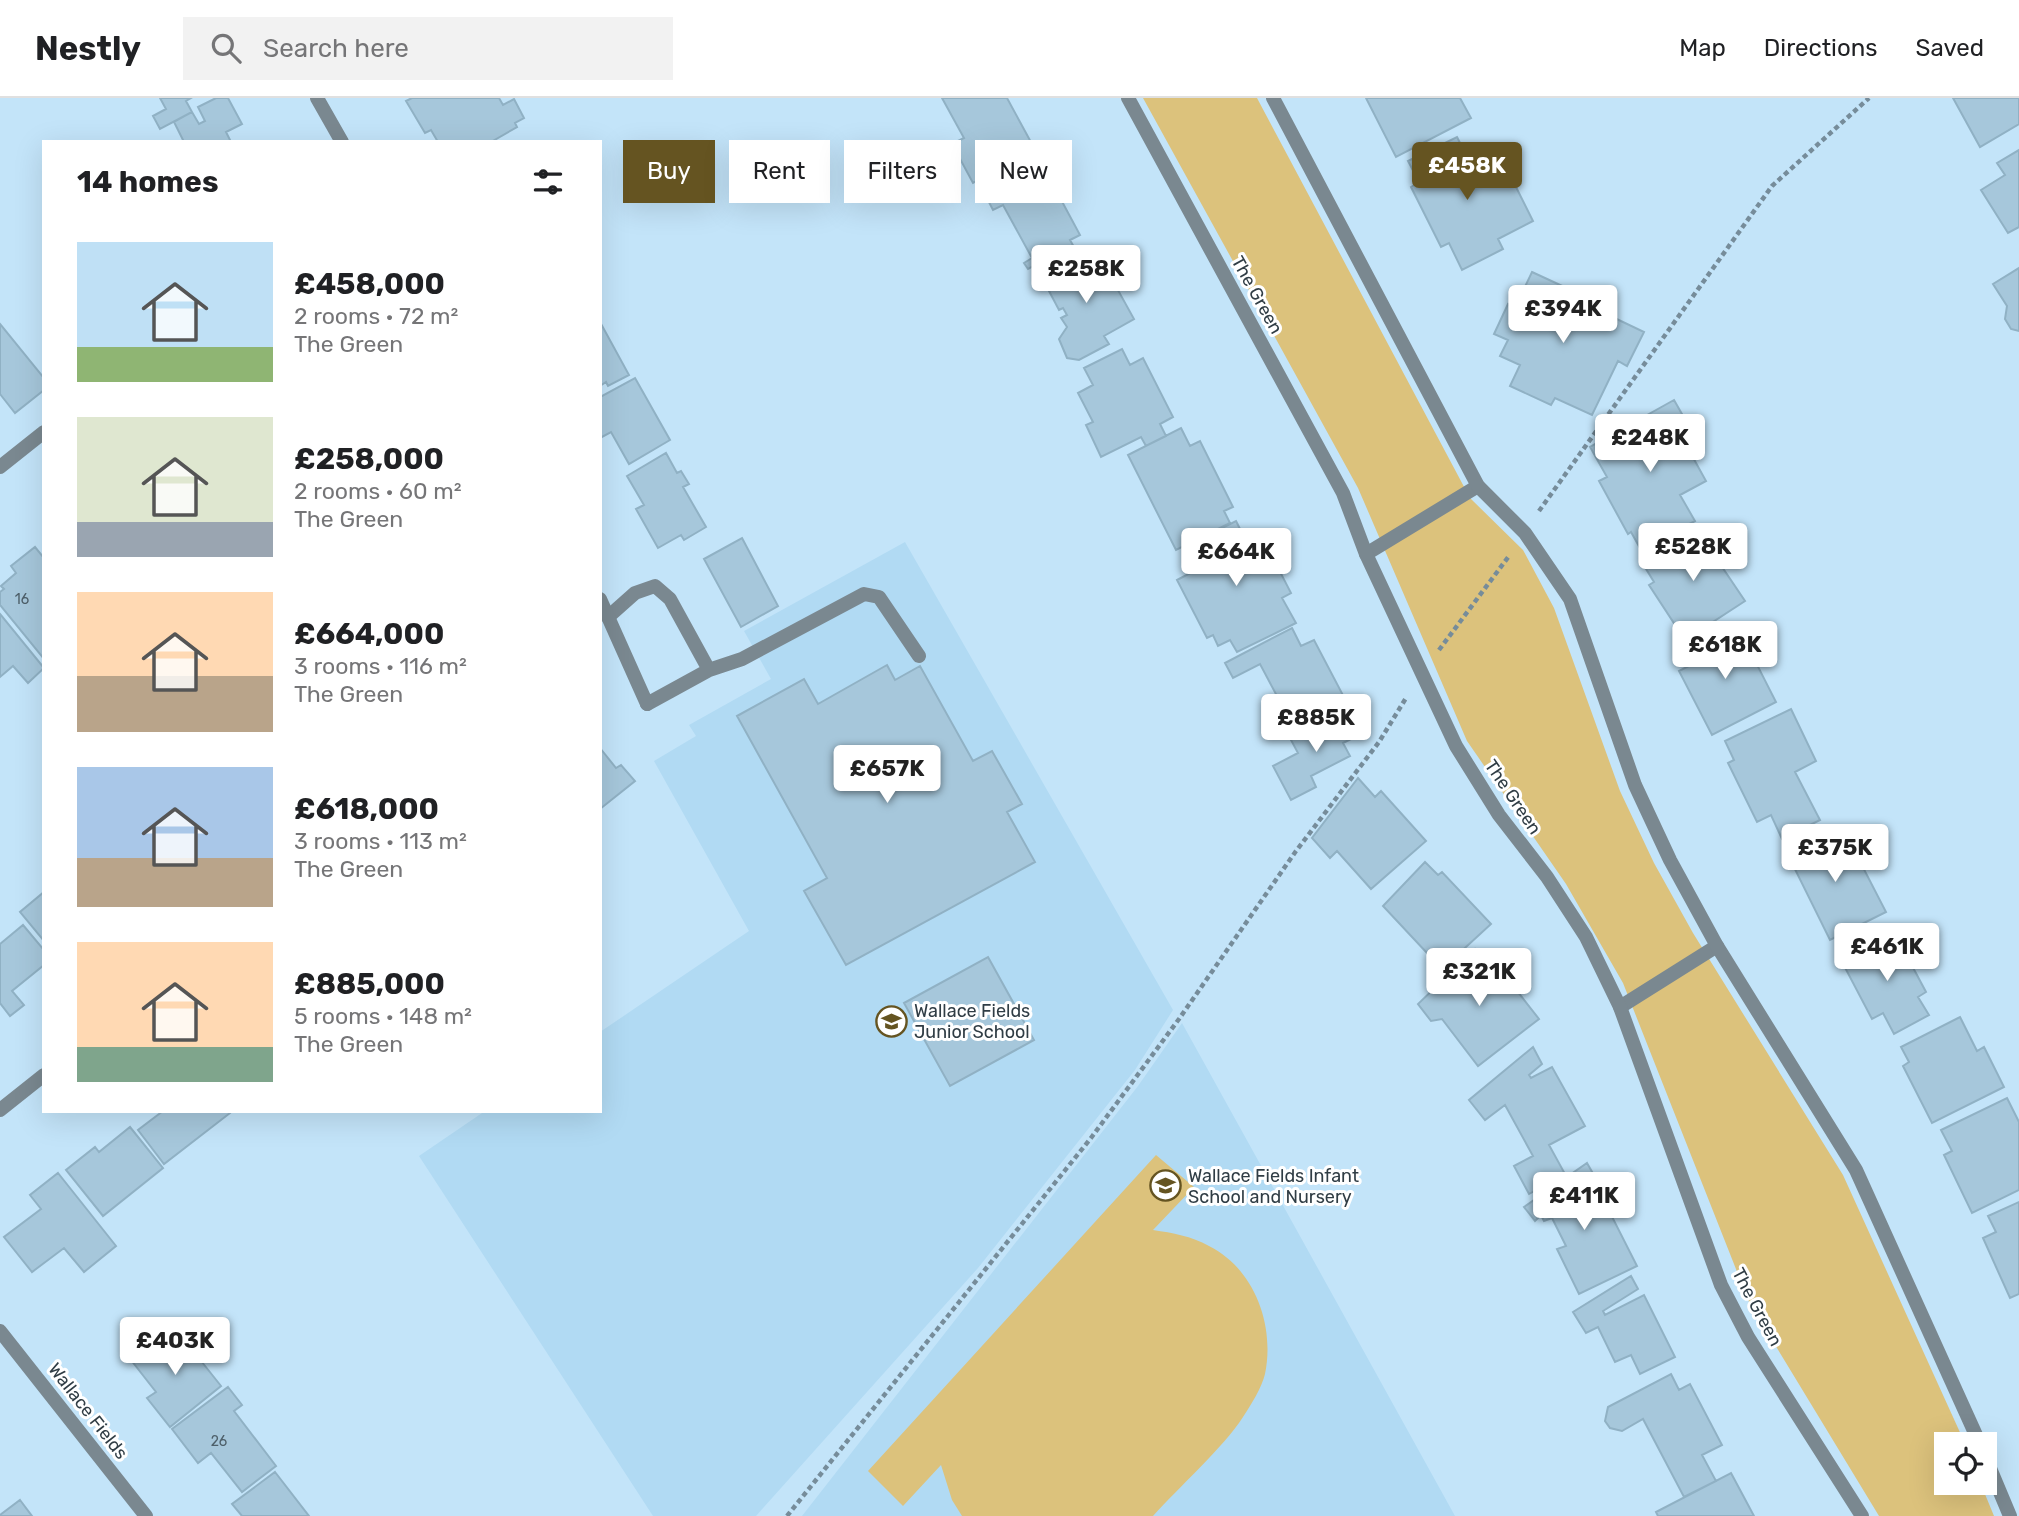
<!DOCTYPE html>
<meta charset="utf-8">
<style>
:root{--surface:#fff;--page:#f2f2f2;--text:#202124;--muted:#757577;--line:#e0e0e0;--accent:#655421}
body{margin:0;font-family:Rubik,sans-serif;background:var(--page);color:var(--text);height:100vh;display:flex;flex-direction:column;font-size:26px;white-space:nowrap}
*{box-sizing:border-box;margin:0}
p{font-size:23px;color:var(--muted)}
.icon{flex:none;width:38px;height:38px;fill:none;stroke:currentColor;stroke-width:2;stroke-linecap:round;stroke-linejoin:round}
.map{position:relative;flex:1;overflow:hidden}
.panel{position:absolute;left:42px;top:42px;width:560px;height:973px;display:flex;flex-direction:column;background:var(--surface);border-radius:0px;box-shadow:0 7px 28px #0002}
.panel>*{flex:none}
.guide{position:absolute;left:623px;top:42px;width:665px;height:63px;display:flex;gap:14px}
.fabs{position:absolute;left:1934px;top:1334px;display:grid;gap:14px}
.fabs a{display:grid;place-items:center;width:63px;height:63px;border-radius:0px;background:var(--surface);box-shadow:0 7px 28px #0002;font-size:35px}
.price{position:absolute;translate:-50% -60px;padding:0 16px;border-radius:7px;background:#fff;color:#222;font-size:23px;line-height:46px;filter:drop-shadow(0 2px 4px #0008)}
.price::after{content:'';position:absolute;left:50%;top:42px;width:21px;height:16px;margin-left:-10px;background:inherit;clip-path:polygon(0 0,100% 0,50% 100%)}
.price.current{background:var(--accent);color:#fff}
ul{padding:0;list-style:none}
li{display:flex;align-items:center;gap:21px;height:175px;padding:0 35px}
li span{display:grid;place-items:center;flex:none;width:196px;height:140px;border-radius:0px;color:#555}
li>.icon{margin-inline-start:auto}
span .icon{width:84px;height:84px;fill:#fffc;stroke-width:1}
li b{font-size:30px}
h2{display:flex;justify-content:space-between;align-items:center;height:84px;padding:0 35px;font-size:30px}
.chip{padding:0 24px;border-radius:0px;background:var(--surface);box-shadow:0 7px 28px #0002;font-size:24px;line-height:63px}
.chip.current{background:var(--accent);color:#fff}
header{display:flex;align-items:center;gap:42px;box-sizing:border-box;height:98px;padding:0 35px;background:var(--surface);border-bottom:2px solid var(--line)}
header strong{font-size:33px}
nav{display:flex;gap:38px;margin-inline-start:auto;font-size:24px}
.search{width:490px;height:63px;background:var(--page);display:flex;align-items:center;gap:18px;box-sizing:border-box;padding:0 24px;border-radius:0px;color:var(--muted);font-size:26px}
.map>svg:first-child{display:block}
</style>
<header>
<strong>Nestly</strong>
<div class="search"><svg class="icon" aria-label="search" viewBox="0 0 24 24"><circle cx="10" cy="10" r="6"/><path d="M15 15l6 6"/></svg>Search here</div>
<nav><a>Map</a><a>Directions</a><a>Saved</a></nav>
</header>
<div class="map">
<svg width="2019" height="1418" viewBox="0 0 2019 1418">
<rect width="100%" height="100%" fill="#c3e4f9"/>
<!-- built -->
<path fill="#b1daf3" d="M905 444 1173 912 1135 972 978 1170 756 1418H653L419 1058 485 1013H600V934L749 833 654 663 696 638 689 627 771 581 744 533Z
M1182 925 1455 1418H802L1138 988Z"/>
<!-- green -->
<path fill="#dcc27c" d="M1143 0H1257L1470 400 1523 452 1554 510 1620 693 1654 765 1693 835 1843 1077 1963 1341 1965 1346H1946V1384H1980L1994 1418H1879L1749 1204 1623 885 1566 786 1467 643 1358 390Z
M1156 1057 1194 1089 1153 1132C1173 1135 1191 1138 1209 1148 1255 1171 1275 1228 1265 1276 1262 1289 1251 1307 1243 1319 1223 1350 1179 1389 1153 1418H962L952 1402 941 1367 903 1408 868 1373Z"/>
<!-- building -->
<path fill="#a6c7db" stroke="#90b1c4" stroke-width="2" d="M160 0H191L186 3 192 14 160 31 153 18 166 11Z
M216 0H228L242 26 226 34 231 44H184L174 24 192 14 199 26 205 23 198 9Z
M412 0H499L503 7 514 1 524 20 515 25 517 29 491 44H438L431 32 425 35 406 3Z
M942 0H1007L1032 46 1003 61 1006 67 973 85 952 46 964 40Z
M1366 0H1460L1471 20 1396 59Z
M1953 0H2019V26L1980 49Z
M1457 39 1475 75 1502 61 1533 123 1498 141 1503 151 1462 172 1449 145 1441 149 1411 89 1419 84 1408 63Z
M2019 52V129L2008 135 1981 92 2005 77 1997 65Z
M1036 55 1080 137 1070 142 1075 151 1055 163 1052 158 1028 171 1024 165 1032 160 1003 107 993 112 979 85Z
M1079 149 1086 163 1072 170 1077 179 1103 165 1134 221 1104 238 1109 246 1079 262 1067 260 1059 241 1067 229 1061 220 1067 217 1063 210 1059 212 1049 193 1053 190 1042 170Z
M2019 170V233L2011 231 2005 221 2007 208 1993 186Z
M1532 174 1584 198 1581 204 1644 234 1627 268 1618 263 1592 317 1555 300 1551 307 1510 288 1520 267 1500 258 1508 242 1494 236 1508 206 1515 210Z
M600 224 629 277 608 288 606 284 600 288Z
M0 226 44 280V292L15 315 0 296Z
M1122 251 1130 267 1143 260 1173 319 1160 326 1166 338 1146 348 1141 339 1101 359 1086 327 1093 324 1078 295 1093 287 1084 270Z
M635 280 670 342 629 366 611 334 600 340V299Z
M1674 302 1695 339 1685 345 1706 383 1680 397 1695 423 1641 452 1631 434 1628 436 1599 383 1607 379 1590 349Z
M1181 330 1190 348 1200 343 1233 409 1224 413 1230 425 1176 452 1128 357Z
M666 355 677 375 681 373 689 386 683 389 706 429 684 442 681 437 658 450 636 411 644 407 627 378Z
M1236 423 1245 441 1259 433 1291 495 1282 500 1296 525 1237 554 1230 542 1218 548 1213 537 1207 540 1177 482 1196 472 1184 449Z
M1704 427 1718 450 1712 454 1745 503 1685 542 1649 487 1654 484 1643 466Z
M742 440 778 508 741 529 704 461Z
M35 449 44 460V561L0 507V494L4 491 1 488 16 475 11 468Z
M0 516 44 570 28 585 13 568 0 579Z
M1718 528 1735 551 1746 545 1776 604 1712 637 1679 573 1695 565 1684 551Z
M1292 530 1301 548 1314 542 1346 603 1294 630 1260 566 1233 580 1225 565Z
M887 567 895 582 920 568 973 663 992 653 1022 706 1007 714 1035 764 846 867 804 793 827 780 737 618 804 581 818 606Z
M1791 611 1816 663 1795 674 1820 722 1782 741 1771 717 1757 724 1728 665 1734 662 1725 643Z
M1347 613 1359 637 1343 645 1350 658 1311 678 1316 689 1291 702 1273 668 1298 655 1291 642Z
M600 650 616 670 621 667 635 683 600 711Z
M1358 680 1375 699 1381 693 1426 743 1371 791 1337 753 1330 760 1312 740Z
M1822 731 1835 758 1853 750 1886 814 1830 842 1784 749Z
M1425 764 1438 777 1442 774 1491 826 1442 871 1383 808Z
M44 794V843L20 814Z
M23 827 44 852V867L12 893 24 907 10 918 0 905V846Z
M1894 834 1926 894 1918 899 1929 917 1894 936 1883 915 1872 921 1841 862Z
M1475 851 1490 871 1496 866 1539 921 1478 968 1442 921 1431 923 1418 906Z
M988 859 1034 942 950 988 904 905Z
M1960 919 1977 953 1984 949 2004 989 1932 1025 1903 968 1909 964 1901 949Z
M1533 949 1542 966 1529 977 1531 980 1552 969 1585 1028 1549 1047 1565 1076 1529 1096 1514 1068 1533 1058 1505 1007 1485 1022 1469 1002Z
M2007 1000 2019 1024V1092L1972 1115 1944 1057 1952 1053 1941 1032Z
M163 1013H229L230 1015 164 1066 138 1032Z
M130 1029 163 1070 103 1118 66 1072 95 1049 99 1054Z
M1587 1065 1595 1079 1562 1102 1564 1107 1598 1091 1637 1168 1579 1196 1557 1151 1566 1148 1552 1120 1544 1123 1541 1117 1535 1123 1524 1109Z
M58 1075 116 1148 84 1174 64 1150 32 1174 4 1139 41 1111 30 1097Z
M2019 1104V1196L2010 1200 1983 1140 1996 1134 1988 1118Z
M1631 1178 1638 1191 1603 1213 1605 1217 1644 1197 1675 1259 1640 1276 1631 1257 1615 1264 1598 1229 1586 1235 1573 1214Z
M174 1229 221 1288 170 1329 147 1300 156 1294 131 1262Z
M1671 1276 1679 1292 1690 1286 1722 1347 1702 1357 1716 1383 1684 1399 1643 1321 1622 1333 1610 1330 1605 1323 1608 1309Z
M228 1289 242 1307 234 1313 276 1368 242 1394 211 1355 198 1365 172 1331Z
M275 1374 309 1418H242L232 1406Z
M1731 1375 1754 1418H1658L1656 1414Z
M20 1402 32 1418H0V1417Z"/>
<g fill="none" stroke-linecap="round" stroke-linejoin="round">
<!-- path -->
<path stroke="#768c9a" stroke-width="4.5" stroke-dasharray="5 3.5" stroke-linecap="butt" d="M1539 413 1772 88 1869 0
M1439 552 1509 458
M787 1418 1091 1040 1179 921 1296 753 1379 644 1406 600"/>
<!-- service -->
<path stroke="#7a8890" stroke-width="14" d="M1366 456 1478 388
M608 519 635 495 655 488 670 501 709 572 647 606
M709 572 742 561 864 496 879 499 919 558
M1620 909 1717 848"/>
<!-- minor -->
<path stroke="#7a8890" stroke-width="14" d="M317 0 342 44
M1128 0 1343 395 1366 456 1456 648 1499 717 1547 779 1586 839 1620 909 1721 1187 1748 1239 1862 1418
M1273 0 1478 388 1525 435 1570 501 1635 687 1670 762 1717 848 1856 1072 1980 1346
M0 369 44 334
M600 501 647 606
M0 1012 44 977
M0 1233 146 1418
M1984 1356 2010 1418"/>
</g>
<!-- icons -->
<defs>
<symbol id="school-ring" viewBox="-11 -11 22 22"><circle r="9.5" fill="#fff" stroke="#655421" stroke-width="1.5"/><path d="M0-5L7-2L0 1L-7-2ZM-4 1L0 2.5L4 1V4Q0 6-4 4Z" fill="#655421"/></symbol>
</defs>
<g fill-rule="evenodd">
<use href="#school-ring" x="874" y="906" width="35" height="35"/>
<use href="#school-ring" x="1148" y="1070" width="35" height="35"/>
</g>
<g text-anchor="middle" dominant-baseline="central" stroke-width="6" stroke-linejoin="round" paint-order="stroke">
<!-- number labels -->
<g font-size="14" fill="#4e606a">
<text x="22" y="501">16</text>
<text x="219" y="1343">26</text>
</g>
<!-- street labels -->
<g font-size="18" fill="#303d45" stroke="#fff">
<text transform="translate(1257 197) rotate(61)">The Green</text>
<text transform="translate(1513 699) rotate(56)">The Green</text>
<text transform="translate(1757 1209) rotate(62)">The Green</text>
<text transform="translate(88 1313) rotate(52)">Wallace Fields</text>
</g>
<!-- poi labels -->
<g font-size="18" fill="#303d45" stroke="#fff" text-anchor="start">
<text x="914" y="913">Wallace Fields<tspan x="914" dy="21">Junior School</tspan></text>
<text x="1188" y="1078">Wallace Fields Infant<tspan x="1188" dy="21">School and Nursery</tspan></text>
</g>
</g>
</svg>
<div class="fabs">
<a><svg class="icon" aria-label="locate" viewBox="0 0 24 24"><circle cx="12" cy="12" r="6"/><path d="M12 2v4M12 18v4M2 12h4M18 12h4"/></svg></a>
</div>
<b class="price current" style="left:1467px;top:104px">£458K</b>
<b class="price" style="left:1086px;top:207px">£258K</b>
<b class="price" style="left:1563px;top:247px">£394K</b>
<b class="price" style="left:1650px;top:376px">£248K</b>
<b class="price" style="left:1693px;top:485px">£528K</b>
<b class="price" style="left:1236px;top:490px">£664K</b>
<b class="price" style="left:1725px;top:583px">£618K</b>
<b class="price" style="left:1316px;top:656px">£885K</b>
<b class="price" style="left:887px;top:707px">£657K</b>
<b class="price" style="left:1835px;top:786px">£375K</b>
<b class="price" style="left:1887px;top:885px">£461K</b>
<b class="price" style="left:1479px;top:910px">£321K</b>
<b class="price" style="left:1584px;top:1134px">£411K</b>
<b class="price" style="left:175px;top:1279px">£403K</b>
<div class="guide">
<a class="chip current">Buy</a>
<a class="chip">Rent</a>
<a class="chip">Filters</a>
<a class="chip">New</a>
</div>
<section class="panel">
<h2>14 homes<svg class="icon" aria-label="filters" viewBox="0 0 24 24"><path d="M4 7h16M4 17h16"/><circle cx="9" cy="7" r="2"/><circle cx="15" cy="17" r="2"/></svg></h2>
<ul>
<li><span style="background:linear-gradient(#bfe0f5 75%,#8fb573 0)"><svg class="icon" aria-label="home" viewBox="0 0 24 24"><path d="M3 11l9-7 9 7M6 9v11h12V9"/></svg></span><div><b>£458,000</b><p>2 rooms · 72 m²</p><p>The Green</p></div></li>
<li><span style="background:linear-gradient(#dfe7d0 75%,#9aa5b1 0)"><svg class="icon" aria-label="home" viewBox="0 0 24 24"><path d="M3 11l9-7 9 7M6 9v11h12V9"/></svg></span><div><b>£258,000</b><p>2 rooms · 60 m²</p><p>The Green</p></div></li>
<li><span style="background:linear-gradient(#ffd9b3 60%,#b9a48a 0)"><svg class="icon" aria-label="home" viewBox="0 0 24 24"><path d="M3 11l9-7 9 7M6 9v11h12V9"/></svg></span><div><b>£664,000</b><p>3 rooms · 116 m²</p><p>The Green</p></div></li>
<li><span style="background:linear-gradient(#a9c7e8 65%,#b9a48a 0)"><svg class="icon" aria-label="home" viewBox="0 0 24 24"><path d="M3 11l9-7 9 7M6 9v11h12V9"/></svg></span><div><b>£618,000</b><p>3 rooms · 113 m²</p><p>The Green</p></div></li>
<li><span style="background:linear-gradient(#ffd9b3 75%,#7fa58c 0)"><svg class="icon" aria-label="home" viewBox="0 0 24 24"><path d="M3 11l9-7 9 7M6 9v11h12V9"/></svg></span><div><b>£885,000</b><p>5 rooms · 148 m²</p><p>The Green</p></div></li>
</ul>
</section>
</div>
